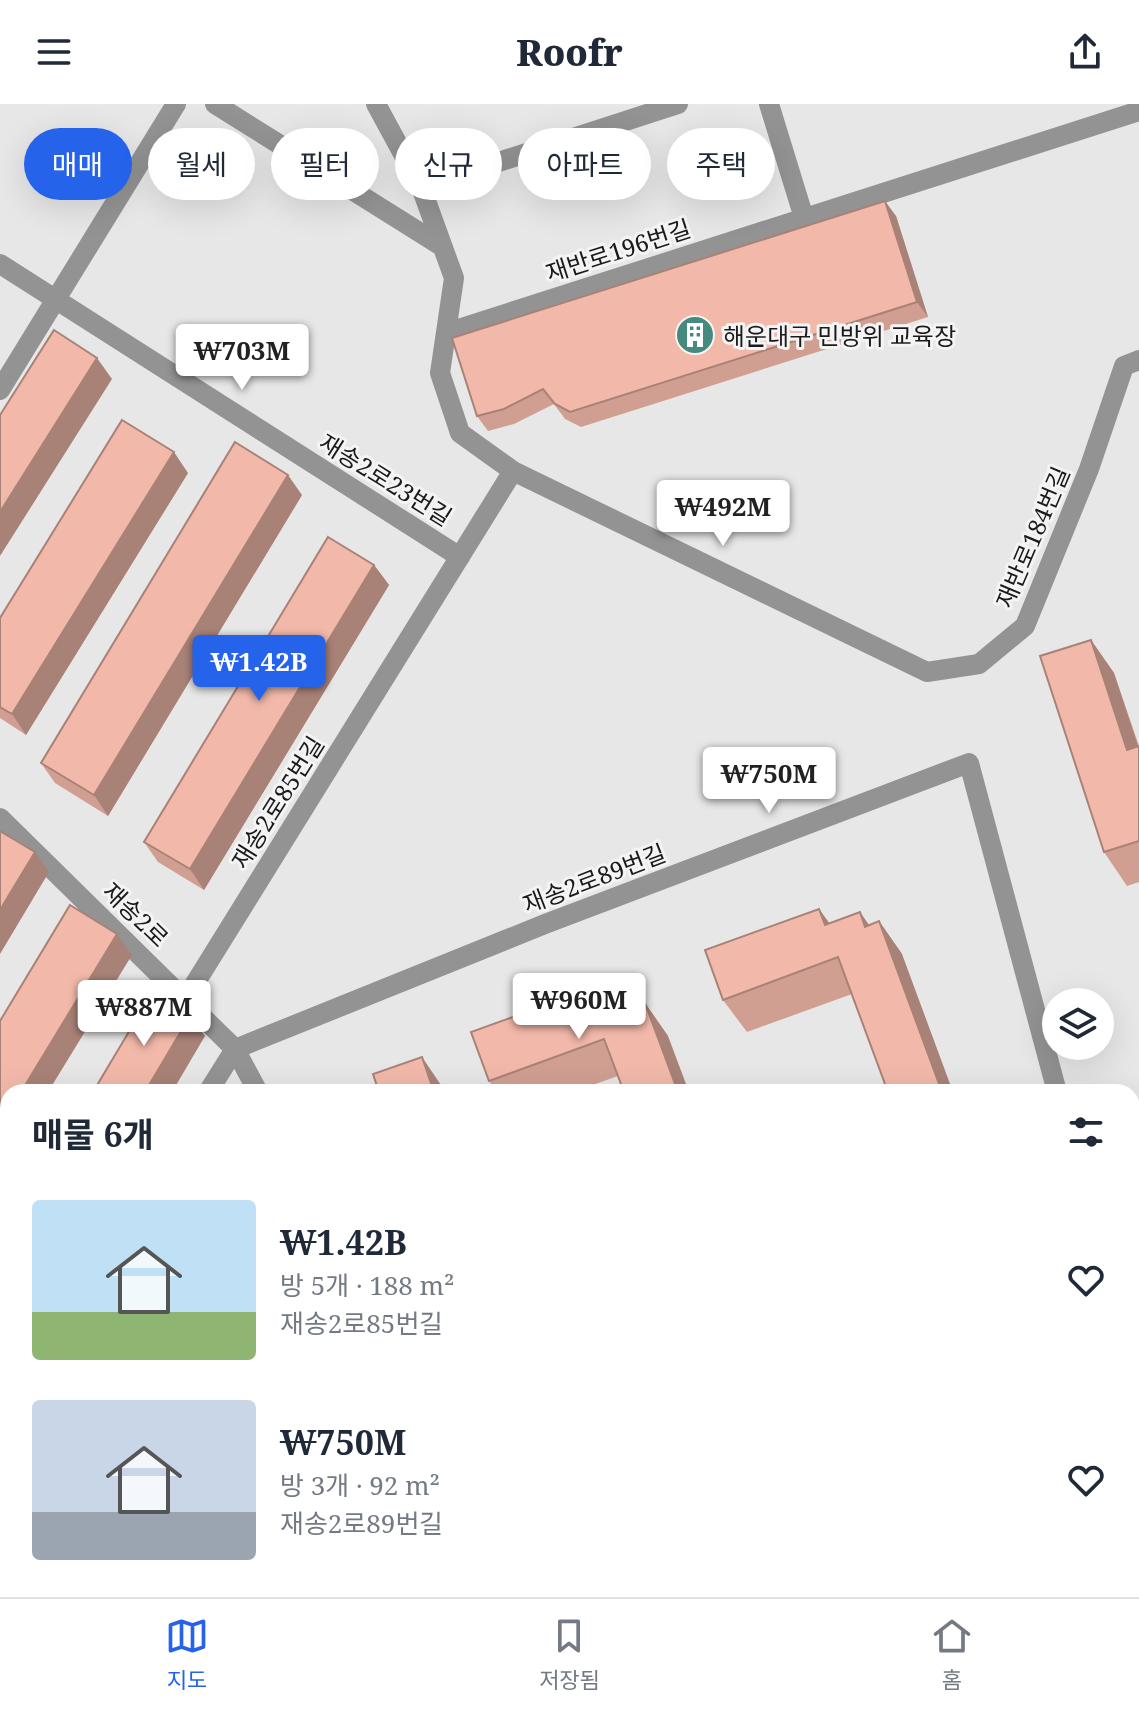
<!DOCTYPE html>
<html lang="ko">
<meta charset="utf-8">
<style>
:root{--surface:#fff;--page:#f2f2f3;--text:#1f2937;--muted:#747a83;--line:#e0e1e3;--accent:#2563eb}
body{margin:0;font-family:"Noto Serif","Noto Sans KR",serif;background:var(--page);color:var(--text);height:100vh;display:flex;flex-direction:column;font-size:30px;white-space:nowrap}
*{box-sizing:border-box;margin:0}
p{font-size:26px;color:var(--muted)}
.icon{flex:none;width:44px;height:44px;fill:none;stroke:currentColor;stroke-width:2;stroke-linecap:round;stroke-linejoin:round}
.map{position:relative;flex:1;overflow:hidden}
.drawer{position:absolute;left:0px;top:980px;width:1140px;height:514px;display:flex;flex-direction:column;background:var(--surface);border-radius:24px 24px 0 0;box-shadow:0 8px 32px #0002}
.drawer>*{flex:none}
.hud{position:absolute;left:24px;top:24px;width:1092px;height:72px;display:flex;gap:16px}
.fabs{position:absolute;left:1042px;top:884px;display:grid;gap:16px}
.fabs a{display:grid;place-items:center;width:72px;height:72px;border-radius:50%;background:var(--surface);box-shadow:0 8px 32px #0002;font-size:40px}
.price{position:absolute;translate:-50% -68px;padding:0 18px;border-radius:8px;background:#fff;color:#222;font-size:26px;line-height:52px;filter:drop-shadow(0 2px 4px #0008)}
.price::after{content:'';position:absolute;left:50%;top:48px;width:24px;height:18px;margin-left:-12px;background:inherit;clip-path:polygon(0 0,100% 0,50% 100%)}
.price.active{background:var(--accent);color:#fff}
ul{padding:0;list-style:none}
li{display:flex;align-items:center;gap:24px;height:200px;padding:0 32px}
li span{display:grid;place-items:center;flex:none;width:224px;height:160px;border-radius:8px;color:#555}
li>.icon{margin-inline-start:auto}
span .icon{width:96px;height:96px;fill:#fffc;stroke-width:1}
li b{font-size:34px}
h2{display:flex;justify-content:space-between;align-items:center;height:96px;padding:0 32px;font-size:34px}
.pill{padding:0 28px;border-radius:36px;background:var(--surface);box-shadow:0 8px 32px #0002;font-size:28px;line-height:72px}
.pill.active{background:var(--accent);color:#fff}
header{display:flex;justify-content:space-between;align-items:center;height:104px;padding:0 32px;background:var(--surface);font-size:36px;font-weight:800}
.tabs{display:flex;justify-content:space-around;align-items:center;height:112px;border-top:2px solid var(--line);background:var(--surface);font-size:22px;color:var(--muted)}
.tabs a{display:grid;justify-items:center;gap:4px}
.tabs .active{color:var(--accent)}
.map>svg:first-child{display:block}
</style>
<header><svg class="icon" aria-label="menu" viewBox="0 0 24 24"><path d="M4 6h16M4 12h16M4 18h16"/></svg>Roofr<svg class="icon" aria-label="share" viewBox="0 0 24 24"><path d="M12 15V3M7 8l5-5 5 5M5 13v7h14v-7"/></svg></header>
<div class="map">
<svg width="1139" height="1493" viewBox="0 0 1139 1493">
<rect width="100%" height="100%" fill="#e7e7e8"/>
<!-- green -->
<path fill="#b1c09b" d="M1139 1308V1493H568L580 1486H1132V1309Z"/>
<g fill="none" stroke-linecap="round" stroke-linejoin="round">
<!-- minor -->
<path stroke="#939393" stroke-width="20" d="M215 0 443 143
M376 0 421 83 454 174 440 269 460 329 513 367 927 568 979 560 1025 522 1089 365 1124 262 1139 256
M769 0 804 114
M421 83 678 0
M0 160 460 453
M449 228 1139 7
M0 286 176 0
M0 714 235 945 258 988
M186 894 513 367
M208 988 235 945 545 820 969 659 1057 988
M1132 1217 1139 1235
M0 1292 8 1288"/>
</g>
<!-- wall -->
<path fill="#d09f92" d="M896 112 928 213 581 323 565 315 554 300 514 320 488 327 477 312Z
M188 369 26 631 0 614V514Z
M302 391 108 712 55 679 41 659Z
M374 461 389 481 204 786 158 758 144 738Z
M1091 536 1114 569 1139 642V778L1127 782 1104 748Z
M819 805 830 820 869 821 879 817 902 850 852 890 747 928 723 896Z
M645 899 668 932 618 972 573 988H497L489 977 596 901 635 903Z
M387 1486H411L403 1493H392Z"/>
<!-- shaded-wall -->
<path fill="#a98277" d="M885 97 896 112 928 213 917 198Z
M97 254 112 275 0 452V408Z
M174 348 188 369 26 631 12 610Z
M288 371 302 391 108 712 94 691Z
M374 461 389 481 204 786 190 765Z
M1091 536 1114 569 1139 645 1127 646Z
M35 748 49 768 0 850V806Z
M819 805 842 837 825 821Z
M860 808 883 841 865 823Z
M879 817 902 850 953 988H942Z
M117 830 132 851 48 988H21Z
M585 887 608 920 591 903Z
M626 890 649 923 631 904Z
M645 899 668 932 689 988H678Z
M190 912 205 932 172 988H145Z
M422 953 443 984 445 988H434Z
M8 1010V1055L0 1068V1023Z"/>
<!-- building -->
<path fill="#f2b9aa" stroke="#a98277" stroke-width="2" d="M885 97 917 198 570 308 555 300 543 285 504 305 477 312 452 234Z
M54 226 97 254 0 408V311Z
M122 316 174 348 12 610 0 603V514Z
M235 338 288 371 94 691 41 659Z
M328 433 374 461 190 765 144 738Z
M1091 536 1127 646 1139 642V737L1104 748 1040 552Z
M0 727 35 748 0 806Z
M70 801 117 830 21 988H8V1010L0 1023V917Z
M819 805 825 821 860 808 865 823 879 817 942 988H888L838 853 723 896 705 846Z
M585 887 591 903 626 890 631 904 645 899 678 988H624L604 935 489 977 471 928Z
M152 889 190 912 145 988H93Z
M422 953 434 988H379L373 970Z
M104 1486H132L136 1493H91Z
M194 1486H260L264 1493H197Z"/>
<!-- icons -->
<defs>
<symbol id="building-disc" viewBox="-11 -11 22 22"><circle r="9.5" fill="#46897d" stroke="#f4f4f5"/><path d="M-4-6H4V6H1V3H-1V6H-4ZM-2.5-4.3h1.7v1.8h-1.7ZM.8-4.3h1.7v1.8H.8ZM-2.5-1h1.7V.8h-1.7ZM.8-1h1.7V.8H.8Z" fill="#fff"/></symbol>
</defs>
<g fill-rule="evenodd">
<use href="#building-disc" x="673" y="209" width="44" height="44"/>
</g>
<g text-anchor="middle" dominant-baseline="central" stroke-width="6" stroke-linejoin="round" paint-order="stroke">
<!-- street labels -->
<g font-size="24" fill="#1a1a1b" stroke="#f4f4f5">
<text transform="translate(618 146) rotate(-18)">재반로196번길</text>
<text transform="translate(386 375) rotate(32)">재송2로23번길</text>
<text transform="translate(1032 433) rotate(-67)">재반로184번길</text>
<text transform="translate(277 698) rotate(-58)">재송2로85번길</text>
<text transform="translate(594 774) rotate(-21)">재송2로89번길</text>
<text transform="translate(136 810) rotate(44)">재송2로</text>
</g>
<!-- poi labels -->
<g font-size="24" fill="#1a1a1b" stroke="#f4f4f5" text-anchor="start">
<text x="723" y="231">해운대구 민방위 교육장</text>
</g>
</g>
</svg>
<div class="fabs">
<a><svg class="icon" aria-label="layers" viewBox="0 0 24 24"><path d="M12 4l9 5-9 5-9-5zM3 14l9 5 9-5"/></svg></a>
</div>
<b class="price" style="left:242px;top:288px">₩703M</b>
<b class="price" style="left:723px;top:444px">₩492M</b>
<b class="price active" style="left:259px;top:599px">₩1.42B</b>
<b class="price" style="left:769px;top:711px">₩750M</b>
<b class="price" style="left:579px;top:937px">₩960M</b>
<b class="price" style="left:144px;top:944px">₩887M</b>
<div class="hud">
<a class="pill active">매매</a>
<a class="pill">월세</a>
<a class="pill">필터</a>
<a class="pill">신규</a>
<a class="pill">아파트</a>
<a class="pill">주택</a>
</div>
<section class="drawer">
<h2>매물 6개<svg class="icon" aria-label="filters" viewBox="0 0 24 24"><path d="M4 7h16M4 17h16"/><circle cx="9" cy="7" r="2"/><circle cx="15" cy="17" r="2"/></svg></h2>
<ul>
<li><span style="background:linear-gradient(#bfe0f5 70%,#8fb573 0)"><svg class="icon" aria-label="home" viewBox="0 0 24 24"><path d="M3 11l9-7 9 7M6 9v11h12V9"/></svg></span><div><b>₩1.42B</b><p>방 5개 · 188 m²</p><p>재송2로85번길</p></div><svg class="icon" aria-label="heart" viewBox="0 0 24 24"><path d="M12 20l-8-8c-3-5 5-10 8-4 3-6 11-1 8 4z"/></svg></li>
<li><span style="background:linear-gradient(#c9d6e8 70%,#9aa5b1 0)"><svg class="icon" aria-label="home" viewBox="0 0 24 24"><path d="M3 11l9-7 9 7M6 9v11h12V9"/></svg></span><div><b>₩750M</b><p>방 3개 · 92 m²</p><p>재송2로89번길</p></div><svg class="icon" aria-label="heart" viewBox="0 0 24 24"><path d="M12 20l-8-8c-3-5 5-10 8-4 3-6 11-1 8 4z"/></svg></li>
</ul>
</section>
</div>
<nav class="tabs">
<a class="active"><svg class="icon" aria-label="map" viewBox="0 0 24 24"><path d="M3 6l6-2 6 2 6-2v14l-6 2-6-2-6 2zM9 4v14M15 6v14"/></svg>지도</a>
<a><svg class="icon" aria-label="saved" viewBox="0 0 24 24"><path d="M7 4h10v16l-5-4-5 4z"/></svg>저장됨</a>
<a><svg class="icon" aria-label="home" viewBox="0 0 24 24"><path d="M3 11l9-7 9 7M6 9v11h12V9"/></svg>홈</a>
</nav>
